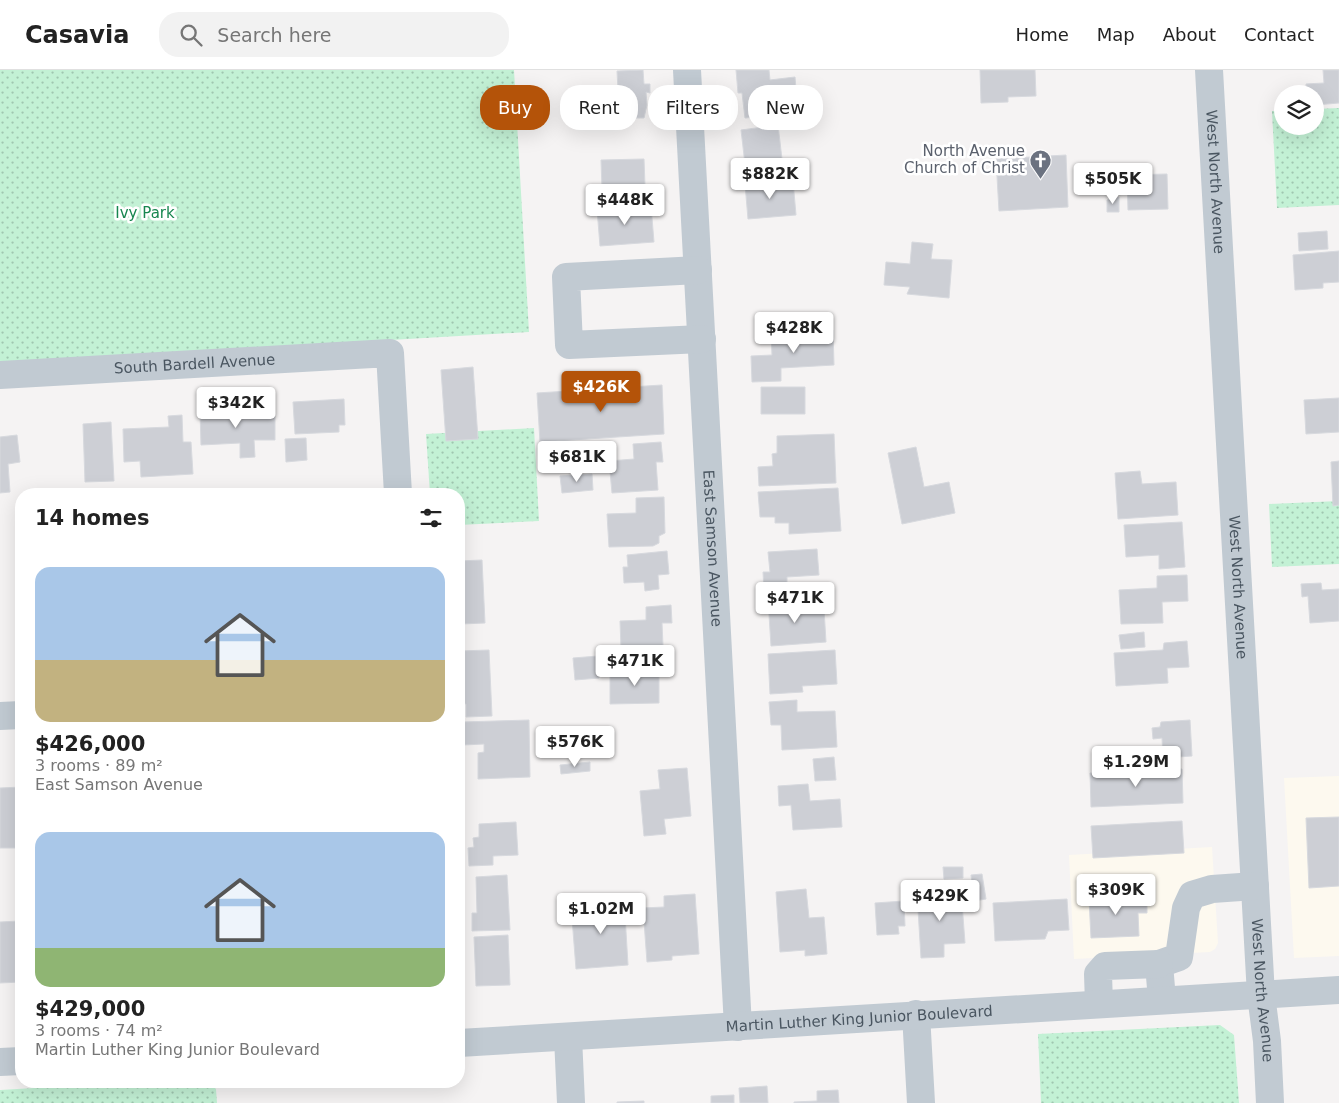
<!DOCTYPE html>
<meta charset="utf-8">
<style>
:root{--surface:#fff;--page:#f2f2f2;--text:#222;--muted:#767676;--line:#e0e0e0;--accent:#b45309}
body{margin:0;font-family:"DejaVu Sans",sans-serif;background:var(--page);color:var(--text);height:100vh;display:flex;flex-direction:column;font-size:19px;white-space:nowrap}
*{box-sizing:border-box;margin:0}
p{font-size:16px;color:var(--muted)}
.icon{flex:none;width:28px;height:28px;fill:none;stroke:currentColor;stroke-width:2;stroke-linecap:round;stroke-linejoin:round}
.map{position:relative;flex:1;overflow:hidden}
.side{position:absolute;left:15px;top:418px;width:450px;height:600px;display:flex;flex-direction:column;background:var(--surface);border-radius:20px;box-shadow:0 5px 20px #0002}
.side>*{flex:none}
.hud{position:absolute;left:480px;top:15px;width:475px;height:45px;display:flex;gap:10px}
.tools{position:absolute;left:1274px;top:15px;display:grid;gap:10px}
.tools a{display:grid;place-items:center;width:50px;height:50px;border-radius:50%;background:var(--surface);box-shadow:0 5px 20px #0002;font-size:25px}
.price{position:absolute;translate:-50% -42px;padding:0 11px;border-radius:5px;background:#fff;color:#222;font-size:16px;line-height:32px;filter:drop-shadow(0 1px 2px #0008)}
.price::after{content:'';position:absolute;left:50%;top:30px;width:15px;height:11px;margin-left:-8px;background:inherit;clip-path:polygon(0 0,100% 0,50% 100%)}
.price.current{background:var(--accent);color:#fff}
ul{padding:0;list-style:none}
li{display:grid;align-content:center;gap:10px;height:265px;padding:0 20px}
li span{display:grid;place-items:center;height:155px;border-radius:15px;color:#555}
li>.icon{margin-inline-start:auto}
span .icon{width:90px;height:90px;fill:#fffc;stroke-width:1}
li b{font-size:21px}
h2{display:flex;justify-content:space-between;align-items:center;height:60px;padding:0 20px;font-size:21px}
.tag{padding:0 18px;border-radius:20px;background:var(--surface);box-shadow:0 5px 20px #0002;font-size:18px;line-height:45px}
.tag.current{background:var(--accent);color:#fff}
header{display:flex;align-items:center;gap:30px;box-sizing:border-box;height:70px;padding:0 25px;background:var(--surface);border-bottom:1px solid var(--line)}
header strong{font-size:24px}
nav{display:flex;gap:28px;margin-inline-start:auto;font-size:18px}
.search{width:350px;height:45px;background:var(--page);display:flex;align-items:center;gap:12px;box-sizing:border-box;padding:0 18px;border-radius:20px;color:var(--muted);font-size:19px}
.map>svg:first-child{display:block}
</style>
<header>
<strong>Casavia</strong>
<div class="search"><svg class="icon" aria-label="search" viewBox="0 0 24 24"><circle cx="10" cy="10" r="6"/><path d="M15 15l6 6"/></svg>Search here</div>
<nav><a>Home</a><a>Map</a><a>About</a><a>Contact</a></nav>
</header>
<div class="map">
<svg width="1339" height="1033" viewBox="0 0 1339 1033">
<defs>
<pattern id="grass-dots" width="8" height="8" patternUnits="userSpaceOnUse" patternTransform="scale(1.25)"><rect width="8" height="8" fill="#c3f1d5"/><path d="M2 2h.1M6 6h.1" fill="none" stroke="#a0c6b0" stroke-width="1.8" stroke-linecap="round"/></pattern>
</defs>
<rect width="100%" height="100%" fill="#f5f3f3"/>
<!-- commercial -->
<path fill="#fdf9ef" d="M1339 706V886L1294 888 1284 708Z
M1212 777 1218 873 1215 879 1210 882 1074 889 1069 785Z"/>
<!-- grass -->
<path fill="url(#grass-dots)" d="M0 0H514L529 262 0 293Z
M1339 38V135L1277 138 1272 41H1282V56H1315V39Z
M534 358 539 451 459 455V424H430L426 364Z
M1339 431V494L1272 497 1269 434Z
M1220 955 1234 965 1239 1033H1041L1038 964Z
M154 1011H208L216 1019 217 1033H0V1020Z"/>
<!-- building -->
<path fill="#cdcfd5" stroke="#d7d9de" d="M643 0 644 14H650V23L646 22 647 35 644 48H628V36L609 37V21L618 20 617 1Z
M736 0H769L770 10 795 7 798 44 745 48 742 23H738Z
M980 0H1035L1036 26 1008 27V32L981 33Z
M1323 0H1339V33L1315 35V24H1307L1306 14 1324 13Z
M778 55 782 89 745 94 741 60Z
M1066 85 1068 137 999 141 996 89Z
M644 89 645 116 602 118 601 90Z
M1167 104 1168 139 1128 140 1127 105Z
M793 111 796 145 748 149 745 114Z
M1119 127V142H1107V130Z
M651 136 654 172 600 176 597 139Z
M1327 161 1328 179 1299 181 1298 163Z
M912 172 933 174 931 189 952 190 949 228 907 224 910 217 884 215 886 192 910 194Z
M1339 181V212L1323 213V218L1295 220 1293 185Z
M833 260 834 295 781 298V311L752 312 751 286 772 285 771 263Z
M473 297 478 369 446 371 441 300Z
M662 315 664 364 540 372 537 323Z
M761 317H805V344H761Z
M1339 328V362L1306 364 1304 330Z
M344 329 345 355H339V362L295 364 293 332Z
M254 340V347L275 346V370H254L255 387 240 388V373L201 375 200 341Z
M182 345 183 372H191L193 404 141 407 140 391 124 392 123 359 169 357 168 346Z
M111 352 114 411 85 412 83 354Z
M834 364 836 413 759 416 758 397 773 396 772 384 777 383V366Z
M17 365 20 392 8 394 10 422 0 423V367Z
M306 368 307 390 286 392 285 369Z
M661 372 663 392H656L658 420 612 423 609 391 634 389 633 374Z
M916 377 924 417 949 412 955 443 902 454 888 383Z
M1339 391V435L1333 436 1331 392Z
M1140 401 1142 414 1176 412 1178 445 1118 449 1115 403Z
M592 404 593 420 562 423 560 406Z
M838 418 841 461 789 464V453H775V447H760L758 422Z
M664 427 665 463 659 466V473L653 476 609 477 607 444 636 443V428Z
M1182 452 1185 497 1159 499V485L1126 487 1124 455Z
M817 479 819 505 787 507V519L764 521 763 502H770L768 482Z
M667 481 669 504 658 505 659 519 645 521 644 512 624 513 623 497H628L627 485Z
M482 490 485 553 461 554 460 541H459V491Z
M1187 505 1188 531 1162 532 1163 553 1121 554 1119 520 1157 518V506Z
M1321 513 1322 520 1339 519V551L1310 553 1308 526 1302 527 1301 514Z
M793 527 794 541 824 539 826 572 771 576 768 529Z
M671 535 672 553H662L663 576 621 578 620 551 646 550V537Z
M1144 562 1145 577 1121 579 1119 565Z
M1187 571 1189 597 1167 598 1168 613 1116 616 1114 583 1163 580 1164 573Z
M489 580 492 646 466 647V634H461L459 581Z
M835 580 837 614 802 616 803 622 770 624 768 584Z
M620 585 622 598 601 601 599 589Z
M598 586 599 608 575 610 573 588Z
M659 598V633L610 634V605H625V599Z
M797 630V642L835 641 837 677 782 680 781 655H771L769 632Z
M529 650 530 707 478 709V683L484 682V674L463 675 462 652Z
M1190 650 1192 686 1163 688 1162 668 1153 669 1152 658 1160 657 1161 652Z
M834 687 836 710 815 711 813 689Z
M590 692V701L561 704 560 695Z
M687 698 691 746 664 749 666 764 644 766 640 721 660 719 658 700Z
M1182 699 1183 733 1091 737 1090 703Z
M808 714 810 731 840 729 842 757 793 760 791 735 779 736 778 716Z
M21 717V747H19L20 778H0V718Z
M1339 747V816L1309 818 1306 748Z
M1182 751 1184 783 1093 788 1091 756Z
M516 752 518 785 493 786V795L469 796 468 778 474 777 473 768 479 767V754Z
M943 797H963V808L944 809Z
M982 804 986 829 974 831 971 805Z
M507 805 510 860 472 861V843H477L476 807Z
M806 819 809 848 824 847 827 884 805 886V880L780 882 776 822Z
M961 820 965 873 944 874V887L921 888 917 823Z
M695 824 699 884 672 886V890L647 892 643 838 664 837V826Z
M1147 826V843H1138L1139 866 1091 868 1089 829Z
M624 828 628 895 576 899 572 848 584 847 583 831Z
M1067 829 1069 860 1048 861 1045 869 995 871 993 833Z
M904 831 905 856H898L899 864 877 865 875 833Z
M19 851 20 861H21V912L0 913V852Z
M508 865 510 915 476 916 474 867Z
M767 1016 768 1033H740L739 1018Z
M838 1020 839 1033H794V1032L817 1031V1021Z
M734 1025V1033H711V1026Z
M644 1031V1033H617V1032Z"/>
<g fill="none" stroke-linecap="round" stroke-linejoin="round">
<!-- minor -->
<g stroke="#c1cad2" stroke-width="28">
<path id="s1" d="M687 0 738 957"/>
<path id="s2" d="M1209 0 1261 925 1267 971 1270 1033"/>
<path d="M698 200 566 207 569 275 702 269"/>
<path id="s3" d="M0 305 390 283 398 424"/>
<path d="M0 646 21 645"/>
<path d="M1162 930 1159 894 1179 887 1186 838 1192 825 1212 819 1255 816"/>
<path d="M1099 934 1098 904 1105 896 1159 894"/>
<path d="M916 944 921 1033"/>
<path d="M568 967 571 1033"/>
<path id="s4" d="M459 973 1339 920"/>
<path d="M0 992 21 991"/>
</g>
</g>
<!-- icons -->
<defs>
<symbol id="church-pin" viewBox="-11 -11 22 30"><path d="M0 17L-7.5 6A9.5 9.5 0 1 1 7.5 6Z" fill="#6b7280" stroke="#fff"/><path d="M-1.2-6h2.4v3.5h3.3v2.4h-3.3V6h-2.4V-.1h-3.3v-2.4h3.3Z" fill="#fff"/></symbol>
</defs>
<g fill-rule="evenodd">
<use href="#church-pin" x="1028" y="78" width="25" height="34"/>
</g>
<g text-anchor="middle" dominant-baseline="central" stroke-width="5" stroke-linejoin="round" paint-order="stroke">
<!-- worship labels -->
<g font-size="15" fill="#5b616d" stroke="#fff" text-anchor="end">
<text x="1025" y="81">North Avenue<tspan x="1025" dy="17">Church of Christ</tspan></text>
</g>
<!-- street labels -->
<g font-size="15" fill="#4a5661" stroke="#fff">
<text stroke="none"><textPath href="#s2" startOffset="112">West North Avenue</textPath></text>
<text stroke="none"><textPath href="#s3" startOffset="195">South Bardell Avenue</textPath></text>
<text stroke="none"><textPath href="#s1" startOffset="479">East Samson Avenue</textPath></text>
<text stroke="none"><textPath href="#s2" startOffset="518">West North Avenue</textPath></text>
<text stroke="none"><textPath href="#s2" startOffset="922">West North Avenue</textPath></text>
<text stroke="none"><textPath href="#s4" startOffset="401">Martin Luther King Junior Boulevard</textPath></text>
</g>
<!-- park labels -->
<g font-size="15" fill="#17864f" stroke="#fff">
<text x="145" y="143">Ivy Park</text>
</g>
</g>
</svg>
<div class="tools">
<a><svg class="icon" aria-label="layers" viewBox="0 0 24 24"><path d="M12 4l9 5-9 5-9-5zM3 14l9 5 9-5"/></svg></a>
</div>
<b class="price" style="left:770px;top:130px">$882K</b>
<b class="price" style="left:1113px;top:135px">$505K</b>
<b class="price" style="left:625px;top:156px">$448K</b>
<b class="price" style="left:794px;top:284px">$428K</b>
<b class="price current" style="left:601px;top:343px">$426K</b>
<b class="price" style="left:236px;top:359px">$342K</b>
<b class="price" style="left:577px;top:413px">$681K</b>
<b class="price" style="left:795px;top:554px">$471K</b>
<b class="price" style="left:635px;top:617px">$471K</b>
<b class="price" style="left:575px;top:698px">$576K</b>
<b class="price" style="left:1136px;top:718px">$1.29M</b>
<b class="price" style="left:1116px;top:846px">$309K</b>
<b class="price" style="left:940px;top:852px">$429K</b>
<b class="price" style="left:601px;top:865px">$1.02M</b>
<div class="hud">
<a class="tag current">Buy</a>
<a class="tag">Rent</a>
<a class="tag">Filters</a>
<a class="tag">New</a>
</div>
<section class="side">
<h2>14 homes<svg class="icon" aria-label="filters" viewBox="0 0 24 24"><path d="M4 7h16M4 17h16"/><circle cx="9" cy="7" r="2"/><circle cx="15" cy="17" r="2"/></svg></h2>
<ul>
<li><span style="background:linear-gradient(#a9c7e8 60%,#c2b280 0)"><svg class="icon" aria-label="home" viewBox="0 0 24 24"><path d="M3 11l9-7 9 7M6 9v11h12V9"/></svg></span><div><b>$426,000</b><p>3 rooms · 89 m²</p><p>East Samson Avenue</p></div></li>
<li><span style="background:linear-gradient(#a9c7e8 75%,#8fb573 0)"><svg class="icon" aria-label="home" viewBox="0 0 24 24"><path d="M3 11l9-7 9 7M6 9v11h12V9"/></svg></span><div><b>$429,000</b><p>3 rooms · 74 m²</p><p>Martin Luther King Junior Boulevard</p></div></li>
</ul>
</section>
</div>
